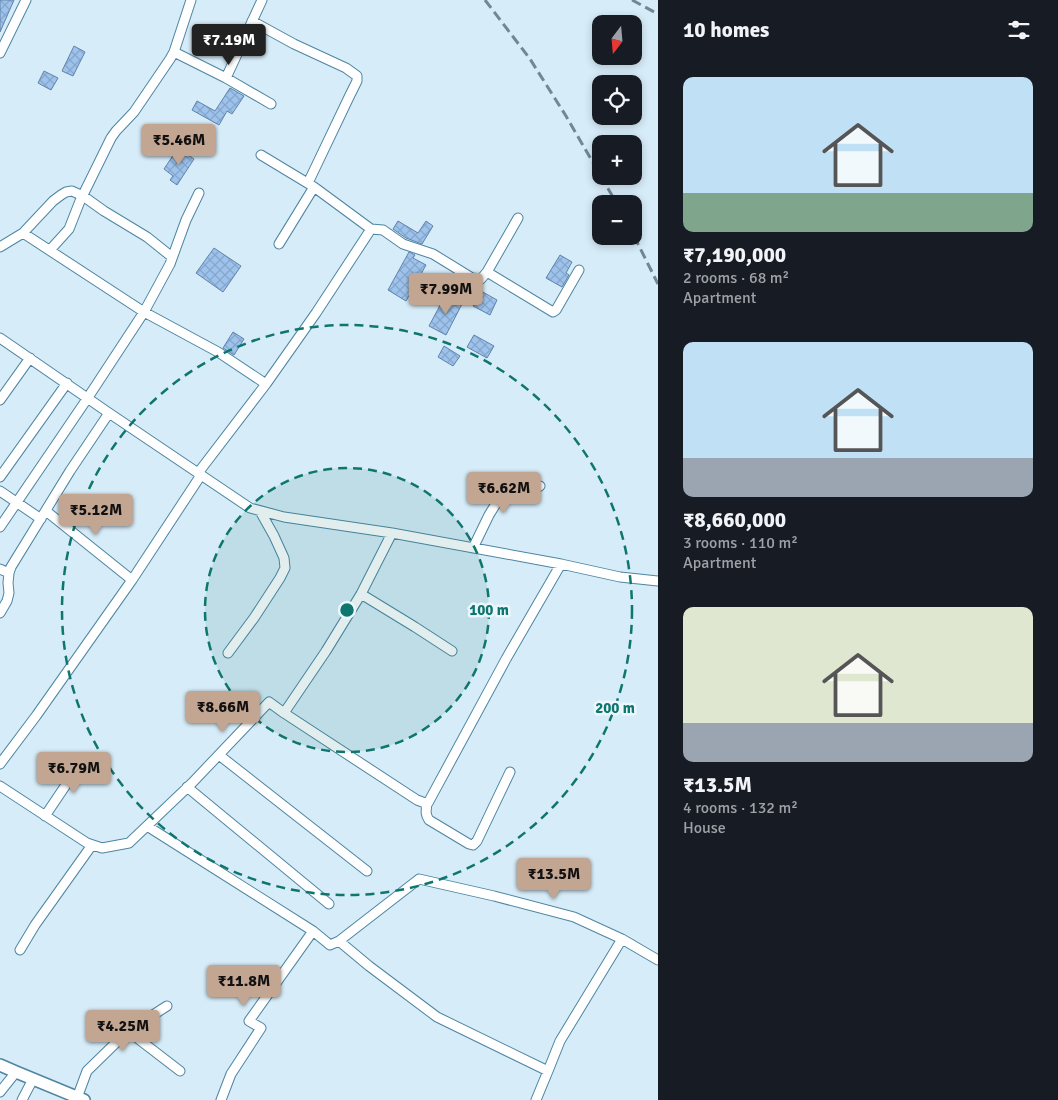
<!DOCTYPE html>
<meta charset="utf-8">
<style>
:root{--surface:#171b24;--page:#20242c;--text:#f1f3f6;--muted:#9ea1a6;--accent:#c3a692}
body{margin:0;font-family:Signika,sans-serif;background:var(--page);color:var(--text);height:100vh;display:flex;flex-direction:column;font-size:19px;white-space:nowrap}
*{box-sizing:border-box;margin:0}
p{font-size:16px;color:var(--muted)}
.icon{flex:none;width:28px;height:28px;fill:none;stroke:currentColor;stroke-width:2;stroke-linecap:round;stroke-linejoin:round}
.map{position:relative;flex:1;overflow:hidden}
.details{display:flex;flex-direction:column;background:var(--surface);width:400px}
.details>*{flex:none}
.needle{width:32px;rotate:196deg}
.fabs{position:absolute;left:592px;top:15px;display:grid;gap:10px}
.fabs a{display:grid;place-items:center;width:50px;height:50px;border-radius:10px;background:var(--surface);box-shadow:0 2px 8px #0003;font-size:25px}
.price{position:absolute;translate:-50% -42px;padding:0 11px;border-radius:5px;background:var(--accent);color:#111;font-size:16px;line-height:32px;filter:drop-shadow(0 1px 2px #0008)}
.price::after{content:'';position:absolute;left:50%;top:30px;width:15px;height:11px;margin-left:-8px;background:inherit;clip-path:polygon(0 0,100% 0,50% 100%)}
.price.selected{background:#222;color:#fff}
ul{padding:0;list-style:none}
li{display:grid;align-content:center;gap:10px;height:265px;padding:0 25px}
li span{display:grid;place-items:center;height:155px;border-radius:10px;color:#555}
li>.icon{margin-inline-start:auto}
span .icon{width:90px;height:90px;fill:#fffc;stroke-width:1}
li b{font-size:21px}
h2{display:flex;justify-content:space-between;align-items:center;height:60px;padding:0 25px;font-size:21px}
main{display:flex;flex:1;min-height:0}
.map>svg:first-child{display:block}
</style>
<main>
<div class="map">
<svg width="658" height="1100" viewBox="0 0 658 1100">
<defs>
<pattern id="building-cross-hatch" width="8" height="8" patternUnits="userSpaceOnUse" patternTransform="scale(1.25)"><rect width="8" height="8" fill="#9dc2ec"/><path d="M0 0l8 8M0 8l8-8" fill="none" stroke="#86a7cb"/></pattern>
</defs>
<rect width="100%" height="100%" fill="#d6ecf8"/>
<!-- building -->
<path fill="url(#building-cross-hatch)" stroke="#6083aa" d="M0 0H14L0 32Z
M74 46 85 52 73 76 62 71Z
M44 71 58 78 51 90 38 83Z
M230 88 244 96 232 114 227 111 219 125 192 110 197 101 215 111Z
M178 148 194 159 177 185 170 180 173 176 164 169Z
M398 221 418 233 426 221 433 226 422 244 406 238 393 229Z
M214 248 241 266 223 292 196 273Z
M409 252 415 255 413 258 426 265 406 301 388 290Z
M560 255 572 262 566 273 569 275 562 287 546 278Z
M481 291 497 300 490 315 473 306Z
M445 296 462 304 446 335 429 326Z
M233 332 244 339 234 355 223 348Z
M474 335 494 346 487 358 467 347Z
M444 346 460 356 453 366 438 357Z"/>
<g fill="none" stroke-linecap="round" stroke-linejoin="round">
<defs>
<path id="minor" d="M252 21 294 44 346 68 357 76V81L350 95 308 183
M174 52 226 78 271 104
M0 53 26 0
M226 78 262 0
M371 229 383 230 403 244 433 254 472 278 481 279 487 272 518 218
M23 233 144 312 218 352 266 384
M279 244 314 187
M0 247 23 233 53 201 61 195 66 192 72 191 83 196 104 211 147 237 172 257
M50 250 69 229 80 201 111 138 116 131 134 112 170 59 174 52 191 0
M487 272 553 312 556 310 579 270
M0 338 109 413 250 508 284 517 392 533 561 564 620 577 658 581
M0 400 30 358
M198 473 266 384 316 313 371 229 314 187 261 155
M0 477 67 383
M0 491 41 519
M46 511 132 580
M0 527 87 399 144 312 170 264 186 220 199 193
M473 548 489 515 497 502 540 486
M0 569 9 573
M361 594 415 627 452 651
M0 613 7 601 9 593 8 583 9 573 11 567 70 471 109 413
M228 653 254 618 280 578 285 568 284 558 274 536 260 511
M284 713 417 800 425 803H428L506 659 561 564
M219 755 367 871
M0 764 36 716 132 580 201 475
M0 786 87 843 102 848 129 843 192 783 269 702 284 713 326 651 361 594 392 533
M187 787 329 904
M427 804C426 811 425 814 429 820L469 844 473 845 477 841 510 772
M45 816 84 758
M147 826 313 931 330 945 339 941 369 966 437 1017 548 1071 536 1100
M622 939 658 960
M339 941 419 879 494 896 574 917 622 939 560 1041 548 1071
M20 950 35 925 92 845
M128 1031 180 1071
M0 1092 16 1072
M77 1098 87 1071 128 1031 167 1006
M22 1100 33 1079
M221 1100 231 1074 261 1028 249 1021 313 931"/>
<path id="tertiary" d="M0 1065 16 1072 84 1100"/>
</defs>
<!-- minor casing -->
<use href="#minor" stroke="#4e85a1" stroke-width="11"/>
<!-- tertiary casing -->
<use href="#tertiary" stroke="#4e85a1" stroke-width="14"/>
<!-- minor -->
<use href="#minor" stroke="#fff" stroke-width="9"/>
<!-- tertiary -->
<use href="#tertiary" stroke="#fff" stroke-width="11"/>
<!-- rail -->
<path stroke="#718793" stroke-width="3" stroke-dasharray="10 5" stroke-linecap="butt" d="M485 0 530 59 566 116 617 204
M632 0 658 14
M634 236 658 284"/>
</g>
<!-- distance rings -->
<circle cx="347" cy="610" r="142" fill="#0f766e" fill-opacity=".12"/>
<g fill="none" stroke="#0f766e" stroke-width="2.5" stroke-dasharray="9 6">
<circle cx="347" cy="610" r="142"/>
<circle cx="347" cy="610" r="285"/>
</g>
<circle cx="347" cy="610" r="8" fill="#0f766e" stroke="#ecf7fd" stroke-width="2.5"/>
<g font-size="15" text-anchor="middle" font-weight="bold" fill="#0f766e" stroke="#ecf7fd" stroke-width="5" stroke-linejoin="round" paint-order="stroke">
<text x="489" y="615">100 m</text>
<text x="615" y="713">200 m</text>
</g>
</svg>
<div class="fabs">
<a><svg class="needle" viewBox="-14 -14 28 28"><path d="M0-13l5 13h-10z" fill="#e53935"/><path d="M0 13l5-13h-10z" fill="#9ea1a6"/></svg></a>
<a><svg class="icon" aria-label="locate" viewBox="0 0 24 24"><circle cx="12" cy="12" r="6"/><path d="M12 2v4M12 18v4M2 12h4M18 12h4"/></svg></a>
<a>+</a>
<a>−</a>
</div>
<b class="price selected" style="left:229px;top:66px">₹7.19M</b>
<b class="price" style="left:179px;top:166px">₹5.46M</b>
<b class="price" style="left:446px;top:315px">₹7.99M</b>
<b class="price" style="left:504px;top:514px">₹6.62M</b>
<b class="price" style="left:96px;top:536px">₹5.12M</b>
<b class="price" style="left:223px;top:733px">₹8.66M</b>
<b class="price" style="left:74px;top:794px">₹6.79M</b>
<b class="price" style="left:554px;top:900px">₹13.5M</b>
<b class="price" style="left:244px;top:1007px">₹11.8M</b>
<b class="price" style="left:123px;top:1052px">₹4.25M</b>
</div>
<section class="details">
<h2>10 homes<svg class="icon" aria-label="filters" viewBox="0 0 24 24"><path d="M4 7h16M4 17h16"/><circle cx="9" cy="7" r="2"/><circle cx="15" cy="17" r="2"/></svg></h2>
<ul>
<li><span style="background:linear-gradient(#bfe0f5 75%,#7fa58c 0)"><svg class="icon" aria-label="home" viewBox="0 0 24 24"><path d="M3 11l9-7 9 7M6 9v11h12V9"/></svg></span><div><b>₹7,190,000</b><p>2 rooms · 68 m²</p><p>Apartment</p></div></li>
<li><span style="background:linear-gradient(#bfe0f5 75%,#9aa5b1 0)"><svg class="icon" aria-label="home" viewBox="0 0 24 24"><path d="M3 11l9-7 9 7M6 9v11h12V9"/></svg></span><div><b>₹8,660,000</b><p>3 rooms · 110 m²</p><p>Apartment</p></div></li>
<li><span style="background:linear-gradient(#dfe7d0 75%,#9aa5b1 0)"><svg class="icon" aria-label="home" viewBox="0 0 24 24"><path d="M3 11l9-7 9 7M6 9v11h12V9"/></svg></span><div><b>₹13.5M</b><p>4 rooms · 132 m²</p><p>House</p></div></li>
</ul>
</section>
</main>
